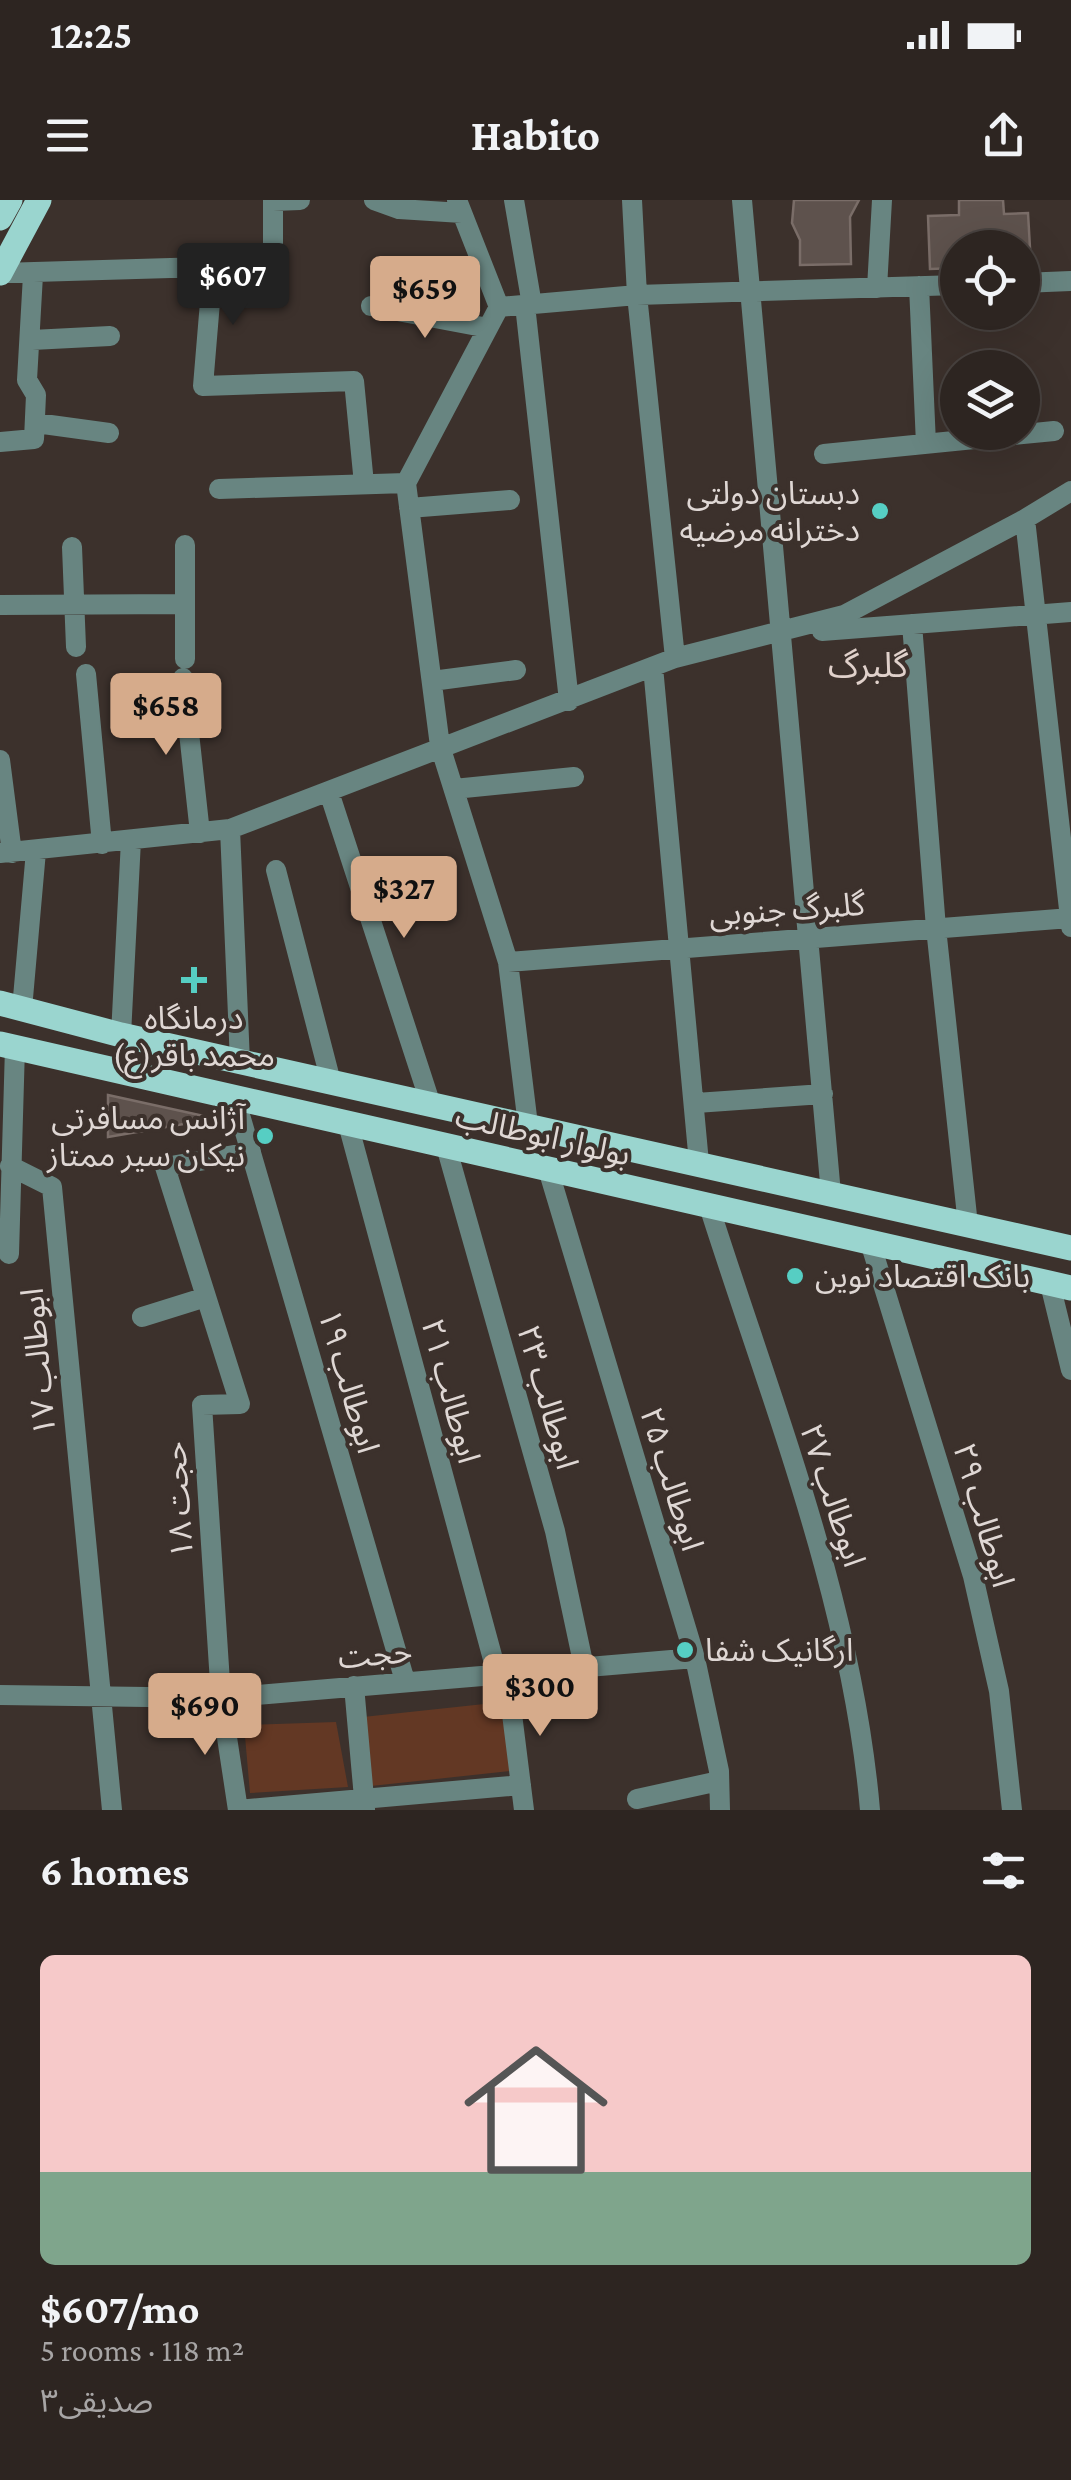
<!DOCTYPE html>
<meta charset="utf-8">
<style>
:root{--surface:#2d2521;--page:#352d2a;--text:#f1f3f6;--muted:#a7a5a5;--line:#48423f;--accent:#d6ab8b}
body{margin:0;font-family:"Crimson Pro","Noto Sans Arabic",serif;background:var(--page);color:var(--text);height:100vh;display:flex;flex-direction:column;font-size:38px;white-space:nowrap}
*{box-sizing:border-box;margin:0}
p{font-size:32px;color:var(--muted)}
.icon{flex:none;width:55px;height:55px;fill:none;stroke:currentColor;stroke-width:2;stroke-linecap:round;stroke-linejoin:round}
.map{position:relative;height:1610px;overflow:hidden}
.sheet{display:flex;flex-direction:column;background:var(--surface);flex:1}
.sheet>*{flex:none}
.tools{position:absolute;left:940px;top:30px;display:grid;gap:20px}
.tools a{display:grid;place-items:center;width:100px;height:100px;border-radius:50%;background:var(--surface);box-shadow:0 10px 40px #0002,0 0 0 2px var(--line);font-size:50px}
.price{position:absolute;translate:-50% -85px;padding:0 22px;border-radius:10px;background:var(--accent);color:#111;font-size:32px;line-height:65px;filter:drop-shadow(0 2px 5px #0008)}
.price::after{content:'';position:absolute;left:50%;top:60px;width:30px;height:22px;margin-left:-15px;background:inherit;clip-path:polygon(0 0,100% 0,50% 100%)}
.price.active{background:#222;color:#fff}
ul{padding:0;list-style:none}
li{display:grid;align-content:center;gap:20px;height:530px;padding:0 40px}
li+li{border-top:2px solid var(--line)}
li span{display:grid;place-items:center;height:310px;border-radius:15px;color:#555}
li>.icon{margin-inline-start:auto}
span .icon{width:180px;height:180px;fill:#fffc;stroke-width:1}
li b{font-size:42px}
h2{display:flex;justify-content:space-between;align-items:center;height:120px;padding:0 40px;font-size:42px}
.status{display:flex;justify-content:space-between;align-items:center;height:70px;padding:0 50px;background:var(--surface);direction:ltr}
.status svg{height:28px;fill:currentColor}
header{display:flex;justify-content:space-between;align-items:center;height:130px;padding:0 40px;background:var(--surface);font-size:45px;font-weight:700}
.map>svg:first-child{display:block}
</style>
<div class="status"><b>12:25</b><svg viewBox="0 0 49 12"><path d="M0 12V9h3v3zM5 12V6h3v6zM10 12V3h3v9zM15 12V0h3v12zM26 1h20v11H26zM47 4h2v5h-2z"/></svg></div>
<header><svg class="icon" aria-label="menu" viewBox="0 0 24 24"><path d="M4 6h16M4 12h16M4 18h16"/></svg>Habito<svg class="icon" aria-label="share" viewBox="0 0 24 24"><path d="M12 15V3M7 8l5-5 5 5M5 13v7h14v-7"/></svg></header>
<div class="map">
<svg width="1071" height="1610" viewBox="0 0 1071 1610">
<rect width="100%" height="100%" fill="#3c312c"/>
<!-- green -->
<path fill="#633824" d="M503 1502 511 1571 371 1586 363 1517Z
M336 1522 348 1587 250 1593 244 1525Z"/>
<!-- building -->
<path fill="#5e524d" stroke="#7a6d68" stroke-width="2.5" d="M794 0H859L850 17 851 64 800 65V40L792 23Z
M959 0H1003L1004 14 1028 13 1030 48H958V68L930 69 928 16 959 15Z
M108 895 213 918V919L108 937Z"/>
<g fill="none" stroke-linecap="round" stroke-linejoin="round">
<!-- minor -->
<path stroke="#688581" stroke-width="20" d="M374 0 399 9 462 13
M457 0 499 107
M514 0 532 105
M632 0 637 95 675 458
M742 0 831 994
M273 1 300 0
M213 66 203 186 354 181 364 284
M0 73 273 65V0
M1022 83 1071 81
M919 86 926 244
M877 88 882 0
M525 105 569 501
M371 106 488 128
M499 107 406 283 440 546 508 762 528 925
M499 107 637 95 958 85
M32 140 110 136
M36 223 109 233
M0 242 34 239 36 195 27 180 33 75
M824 254 1054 231
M219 289 406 283
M1071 291 1025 319 1071 727
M409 308 510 300
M72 347 76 447
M0 405 185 404
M912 424 936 728 968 1025
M822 431 1071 412
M185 459V345
M653 467 699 963
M86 474 102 644
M183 478 200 633
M432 481 516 470
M0 560 12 653
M454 589 574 577
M329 592 431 905
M230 629 240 862
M0 653 230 629 675 458 844 415 1025 319
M276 670 331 882
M508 762 1071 718
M22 809 36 651
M121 835 131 640
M235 898 405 1481
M696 903 823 894
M348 924 497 1474
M446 946 555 1331 584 1467
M10 966 52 987 112 1610
M548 969 695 1458 719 1571 720 1610
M709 1006C772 1204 852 1401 870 1610
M870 1042 973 1376 999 1491 1012 1610
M9 1054 15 847
M1050 1084 1071 1170
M142 1117 206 1097
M507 1474 524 1610
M354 1486 365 1609
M0 1495 221 1498 695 1458
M637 1599 719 1581
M238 1610 221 1498 202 1205 240 1204 165 967 251 952
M238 1610 521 1585"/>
<!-- major -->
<path stroke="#9ad5cf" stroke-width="25" d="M0 18 10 0
M0 73 39 0
M0 803 121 835 1071 1048
M0 844 1071 1088"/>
</g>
<!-- markers -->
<g fill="#56cec3" stroke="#3c312c" stroke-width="4">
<circle cx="880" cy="311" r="10"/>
<path d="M189 765h10v10h10v10h-10v10h-10v-10h-10v-10h10z"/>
<circle cx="265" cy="936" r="10"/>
<circle cx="795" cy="1076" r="10"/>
<circle cx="685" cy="1450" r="10"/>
</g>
<g text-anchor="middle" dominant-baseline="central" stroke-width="8" stroke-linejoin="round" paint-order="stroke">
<!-- poi labels -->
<g font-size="32" fill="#dfd7d4" stroke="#3c312c" text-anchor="end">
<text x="860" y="293">دبستان دولتی<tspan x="860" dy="37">دخترانه مرضیه</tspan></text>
<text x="194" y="818" text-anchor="middle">درمانگاه<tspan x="194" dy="37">محمد باقر(ع)</tspan></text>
<text x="245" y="918">آژانس مسافرتی<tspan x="245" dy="37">نیکان سیر ممتاز</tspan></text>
<text x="815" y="1076" text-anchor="start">بانک اقتصاد نوین</text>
<text x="705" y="1450" text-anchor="start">ارگانیک شفا</text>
</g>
<!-- street labels -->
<g font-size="32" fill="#dfd7d4" stroke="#3c312c">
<text transform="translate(787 709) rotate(-4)">گلبرگ جنوبی</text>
<text transform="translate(543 935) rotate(13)">بولوار ابوطالب</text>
<text transform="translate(38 1162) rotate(-95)">ابوطالب ۱۷</text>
<text transform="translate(349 1181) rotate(74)">ابوطالب ۱۹</text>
<text transform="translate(451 1191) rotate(75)">ابوطالب ۲۱</text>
<text transform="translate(548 1197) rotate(74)">ابوطالب ۲۳</text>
<text transform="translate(672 1279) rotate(73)">ابوطالب ۲۵</text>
<text transform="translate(833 1295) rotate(72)">ابوطالب ۲۷</text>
<text transform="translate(178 1300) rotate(-94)">حجت ۱۸</text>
<text transform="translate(984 1315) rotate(74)">ابوطالب ۲۹</text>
<text transform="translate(375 1454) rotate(-5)">حجت</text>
</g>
<!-- neighbourhood labels -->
<g font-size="35" fill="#e0d1cb" stroke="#3c312c">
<text x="868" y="465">گلبرگ</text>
</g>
</g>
</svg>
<div class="tools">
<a><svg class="icon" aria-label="locate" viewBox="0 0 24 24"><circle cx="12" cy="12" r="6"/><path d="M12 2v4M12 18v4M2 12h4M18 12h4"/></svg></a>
<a><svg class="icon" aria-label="layers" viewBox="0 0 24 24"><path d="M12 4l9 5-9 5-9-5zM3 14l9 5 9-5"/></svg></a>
</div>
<b class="price active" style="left:233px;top:128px">$607</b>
<b class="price" style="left:425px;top:141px">$659</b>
<b class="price" style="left:166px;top:558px">$658</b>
<b class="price" style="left:404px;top:741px">$327</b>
<b class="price" style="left:540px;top:1539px">$300</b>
<b class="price" style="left:205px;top:1558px">$690</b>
</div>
<section class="sheet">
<h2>6 homes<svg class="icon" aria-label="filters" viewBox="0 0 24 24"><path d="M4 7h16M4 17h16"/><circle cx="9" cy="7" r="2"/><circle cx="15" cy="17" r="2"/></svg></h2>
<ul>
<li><span style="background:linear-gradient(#f6c9c9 70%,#7fa58c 0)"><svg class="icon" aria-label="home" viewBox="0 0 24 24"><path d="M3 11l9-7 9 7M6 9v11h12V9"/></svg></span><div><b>$607/mo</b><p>5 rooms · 118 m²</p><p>صدیقی۳</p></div></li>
</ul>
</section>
